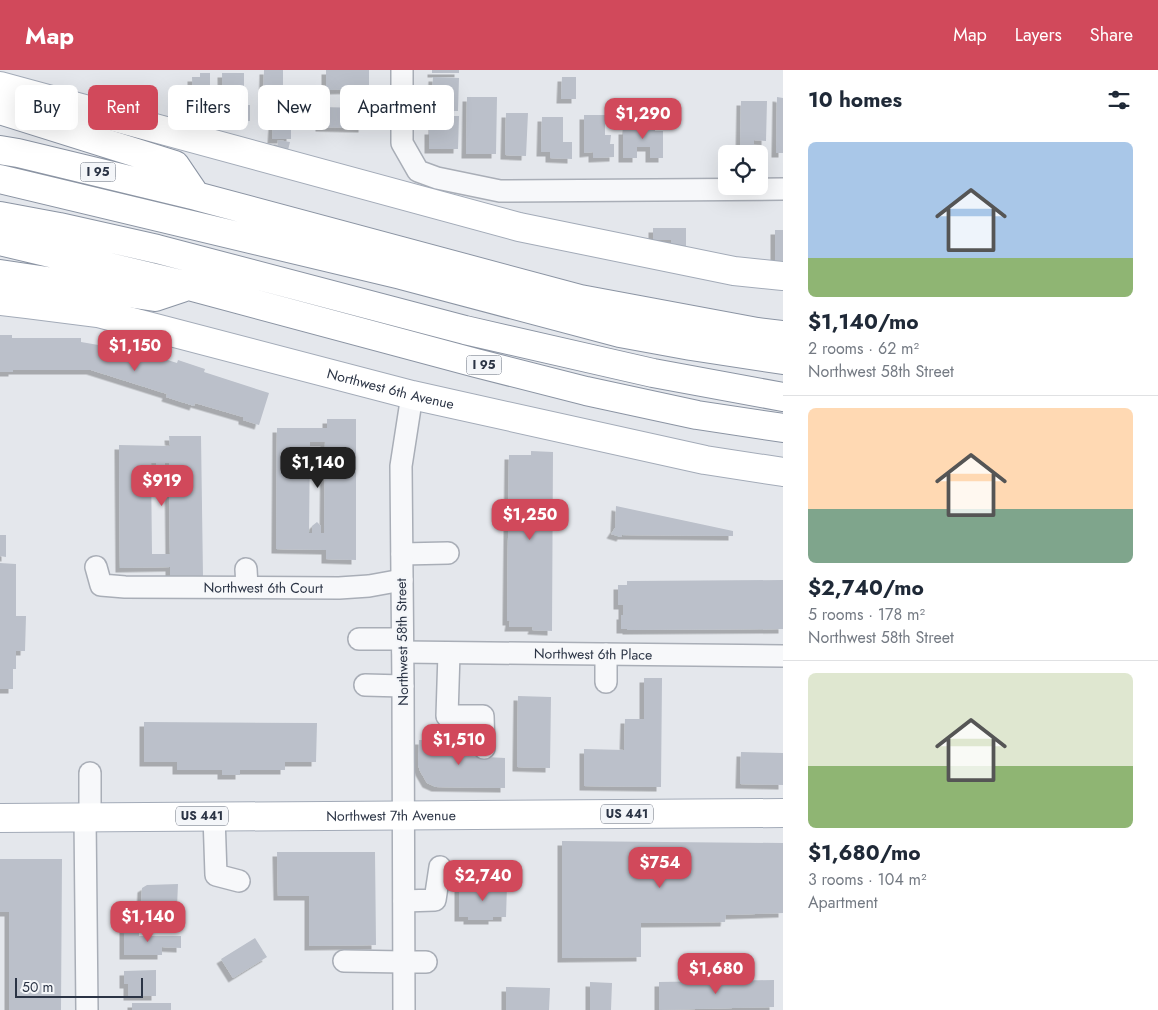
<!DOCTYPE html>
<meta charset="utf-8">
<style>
:root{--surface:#fff;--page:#f2f2f3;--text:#1f2937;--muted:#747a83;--line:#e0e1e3;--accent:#d1495b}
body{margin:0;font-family:Jost,sans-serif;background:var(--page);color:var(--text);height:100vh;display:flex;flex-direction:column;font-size:19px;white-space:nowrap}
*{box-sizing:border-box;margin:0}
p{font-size:16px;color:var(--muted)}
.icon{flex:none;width:28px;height:28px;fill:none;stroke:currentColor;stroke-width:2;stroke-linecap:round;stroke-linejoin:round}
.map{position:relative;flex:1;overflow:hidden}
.details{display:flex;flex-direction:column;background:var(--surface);width:375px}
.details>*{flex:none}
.top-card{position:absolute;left:15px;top:15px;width:475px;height:45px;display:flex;gap:10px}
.tools{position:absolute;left:718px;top:75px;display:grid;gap:10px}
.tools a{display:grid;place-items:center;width:50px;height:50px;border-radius:8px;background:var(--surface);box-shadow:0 5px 20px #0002;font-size:25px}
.scale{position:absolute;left:15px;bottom:12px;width:128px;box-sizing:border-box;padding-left:5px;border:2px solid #2b3445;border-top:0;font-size:14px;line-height:18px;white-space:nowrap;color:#2b3445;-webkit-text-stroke:4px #f4f6f9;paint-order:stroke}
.price{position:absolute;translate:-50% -42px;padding:0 11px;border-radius:10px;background:var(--accent);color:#fff;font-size:16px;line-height:32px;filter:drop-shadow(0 1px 2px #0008)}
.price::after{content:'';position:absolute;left:50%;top:30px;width:15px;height:11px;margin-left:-8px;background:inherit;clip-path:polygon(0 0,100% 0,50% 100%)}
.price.selected{background:#222;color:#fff}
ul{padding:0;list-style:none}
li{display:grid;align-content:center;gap:10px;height:265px;padding:0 25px}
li+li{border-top:1px solid var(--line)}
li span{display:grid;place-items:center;height:155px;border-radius:8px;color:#555}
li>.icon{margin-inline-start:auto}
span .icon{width:90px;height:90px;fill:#fffc;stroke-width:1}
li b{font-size:21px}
h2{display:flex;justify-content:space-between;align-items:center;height:60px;padding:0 25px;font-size:21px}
.chip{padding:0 18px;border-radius:8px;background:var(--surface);box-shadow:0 5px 20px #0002;font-size:18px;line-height:45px}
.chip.selected{background:var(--accent);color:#fff}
header{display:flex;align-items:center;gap:30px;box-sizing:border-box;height:70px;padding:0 25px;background:var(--accent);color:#fff}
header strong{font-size:24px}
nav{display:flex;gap:28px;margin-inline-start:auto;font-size:18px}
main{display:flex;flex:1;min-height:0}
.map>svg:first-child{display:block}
</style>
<header>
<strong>Map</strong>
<nav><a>Map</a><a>Layers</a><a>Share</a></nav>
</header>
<main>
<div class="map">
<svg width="783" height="940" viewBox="0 0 783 940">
<defs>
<filter id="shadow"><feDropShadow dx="-4.5" dy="4.5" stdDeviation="0" flood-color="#0004"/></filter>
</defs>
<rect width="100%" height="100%" fill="#e4e7ec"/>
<!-- building -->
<path fill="#bbc0ca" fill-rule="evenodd" filter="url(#shadow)" d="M264 0H283V42L263 41Z
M326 0H369V19L326 20Z
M432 0H459V3H432Z
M200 3H210V41H201L200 38H193L192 7H200Z
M222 3H244V35H250V51H223Z
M433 7 459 8 458 41H432V37H430V25H432Z
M562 7H576V29H561Z
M467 27H497L496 84H466Z
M777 27 783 28V83H776Z
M741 31H767L766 71 754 70V83H740Z
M320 37 364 38 363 58 320 57Z
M506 43H528L526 86 505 85Z
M584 45H605V65H611L610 74H614V87L593 88V82L584 83Z
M433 46H459L458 79H429V60H433Z
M542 47H563V72H572V89L550 88V82H541Z
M279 50H291V69H272L273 55H278Z
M628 52H655V61H663V88H650V77H637V88H623V60H627Z
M278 70 290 72 288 80 277 79Z
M653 158H686V177H671V170H653Z
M775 160H783V193H775Z
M0 265H12V268H81V272L110 277 111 272 177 293 178 290 205 299 204 302 269 323 259 355 243 350V347L195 333 194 336 166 327 167 324 91 300H13V302H0Z
M327 349H356V490L326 489V480L276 479 277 358H327ZM310 372H325L324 463H321V456L317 452 312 456V463H309Z
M169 366H201L203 507H170V497L120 498 119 375 170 376ZM151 393H156V400L160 403 165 400V393H169L170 484H152Z
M531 381 553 382 552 561 532 560 533 557H509L510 551H507L509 385H531Z
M616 436 733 461V466L622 465 621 467 611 464 615 458Z
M0 465H6V487L0 486Z
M0 493 16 494V546H26L25 581H16V599H13V619H0Z
M783 510V559L627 560V559H621V545H623V535H618V515H627V511Z
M644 608H662L661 717 584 716V679L624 680 625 649H644Z
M518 626 551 627 550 698 517 697Z
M144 652 317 653 316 692H285V700H240V705H222V700H177V692H144Z
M419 670 470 671 468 686 505 688V718L436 717 427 713 420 701 418 695Z
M741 682 783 683V715L740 714Z
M562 771 783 773V843L726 845 725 852 641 853V887L562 888Z
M277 782H375L376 875 309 876V826H278Z
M0 789H62L61 940H9V842H0Z
M178 814 177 837 141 836 142 818 147 815Z
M459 814 507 815 506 847H493V850H468V847H459Z
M124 858 139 859V866H181V878L162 877V885H124Z
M255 868 267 887 233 908 221 889Z
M156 900V926H128V914H124V901Z
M774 910V937L659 940V912Z
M590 912 612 913 611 940H590Z
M506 917 550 918 549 940H506Z
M132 933H171V940H132Z"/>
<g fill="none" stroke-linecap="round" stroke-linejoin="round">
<defs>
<g id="minor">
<path d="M402 0V73L418 101 437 108 500 121 783 119"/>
<path d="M402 484 448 483"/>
<path id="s1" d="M96 497 101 515 125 517 339 518 369 516 402 510"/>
<path d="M246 499 247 517"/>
<path d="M359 569H402"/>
<path id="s2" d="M403 582 783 586"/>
<path d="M449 583 447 646H483L484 678"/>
<path d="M606 612V584"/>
<path d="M365 615 403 616"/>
<path d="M90 703V747"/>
<path d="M214 746 216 805 239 811"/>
<path d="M85 747 87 940"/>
<path d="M404 831 435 830 440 797"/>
<path d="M344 891 404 892H426"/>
<path d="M404 940 403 616 401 396 412 325"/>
</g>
<g id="major">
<path d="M0 16 519 157 734 201 783 206"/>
<path id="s3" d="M0 231 27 234 98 243 412 325 705 390 783 402"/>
<path id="s4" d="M0 748 783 743"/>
</g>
<path id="highway" d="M0 40 175 95 196 126
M0 80 18 83 196 126 580 229 757 262 783 265
M0 109 401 205 620 263 691 276 783 290
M0 146 59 157 157 179 465 260 653 303 783 327
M0 171 189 216 476 293 586 321 697 345 783 358
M0 204 155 227 182 218"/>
</defs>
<!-- minor casing -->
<use href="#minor" stroke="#a9aeb7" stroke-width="24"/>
<!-- major casing -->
<use href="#major" stroke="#a3abb8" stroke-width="30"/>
<!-- highway casing -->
<use href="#highway" stroke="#8b94a3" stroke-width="30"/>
<!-- minor -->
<use href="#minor" stroke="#f7f8fa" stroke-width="21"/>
<!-- major -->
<use href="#major" stroke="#fff" stroke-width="28"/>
<!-- highway -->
<use href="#highway" stroke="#fff" stroke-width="28"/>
</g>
<g text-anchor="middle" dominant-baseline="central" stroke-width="4" stroke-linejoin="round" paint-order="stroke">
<!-- shield labels -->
<g fill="#f4f6f9" stroke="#676e7b" stroke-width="1">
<rect x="80.5" y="92.5" width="35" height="19" rx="4"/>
<rect x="466.5" y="285.5" width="35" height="19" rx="4"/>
<rect x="601" y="734.5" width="52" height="19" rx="4"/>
<rect x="176" y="736.5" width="52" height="19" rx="4"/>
</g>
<g font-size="12" font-weight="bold" fill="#2b3445">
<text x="98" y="102">I 95</text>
<text x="484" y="295">I 95</text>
<text x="627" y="744">US 441</text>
<text x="202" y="746">US 441</text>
</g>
<!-- street labels -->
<g font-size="14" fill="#2b3445" stroke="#f4f6f9">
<text stroke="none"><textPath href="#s3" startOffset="401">Northwest 6th Avenue</textPath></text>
<text stroke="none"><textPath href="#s1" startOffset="181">Northwest 6th Court</textPath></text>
<text transform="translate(402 572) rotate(-91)">Northwest 58th Street</text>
<text stroke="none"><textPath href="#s2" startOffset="190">Northwest 6th Place</textPath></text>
<text stroke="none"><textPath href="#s4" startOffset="391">Northwest 7th Avenue</textPath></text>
</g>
</g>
</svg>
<div class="tools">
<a><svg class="icon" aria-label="locate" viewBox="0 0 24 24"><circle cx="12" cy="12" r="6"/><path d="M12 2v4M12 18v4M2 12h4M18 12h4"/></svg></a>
</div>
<div class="scale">50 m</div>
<b class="price" style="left:643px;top:70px">$1,290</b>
<b class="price" style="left:135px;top:302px">$1,150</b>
<b class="price selected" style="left:318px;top:419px">$1,140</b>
<b class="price" style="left:162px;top:437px">$919</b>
<b class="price" style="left:530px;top:471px">$1,250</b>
<b class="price" style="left:459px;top:696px">$1,510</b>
<b class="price" style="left:660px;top:819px">$754</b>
<b class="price" style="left:483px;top:832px">$2,740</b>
<b class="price" style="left:148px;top:873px">$1,140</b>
<b class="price" style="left:716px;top:925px">$1,680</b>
<div class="top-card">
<a class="chip">Buy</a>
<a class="chip selected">Rent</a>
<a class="chip">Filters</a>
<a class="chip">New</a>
<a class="chip">Apartment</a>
</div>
</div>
<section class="details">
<h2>10 homes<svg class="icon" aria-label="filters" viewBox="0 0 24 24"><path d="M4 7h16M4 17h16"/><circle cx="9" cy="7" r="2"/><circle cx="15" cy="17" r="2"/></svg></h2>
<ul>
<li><span style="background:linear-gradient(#a9c7e8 75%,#8fb573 0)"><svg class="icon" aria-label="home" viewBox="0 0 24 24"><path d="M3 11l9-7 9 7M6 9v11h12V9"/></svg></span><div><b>$1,140/mo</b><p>2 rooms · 62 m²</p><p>Northwest 58th Street</p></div></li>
<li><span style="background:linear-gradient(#ffd9b3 65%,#7fa58c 0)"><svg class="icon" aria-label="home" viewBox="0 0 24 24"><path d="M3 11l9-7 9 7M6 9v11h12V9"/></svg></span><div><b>$2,740/mo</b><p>5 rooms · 178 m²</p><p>Northwest 58th Street</p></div></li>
<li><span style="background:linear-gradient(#dfe7d0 60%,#8fb573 0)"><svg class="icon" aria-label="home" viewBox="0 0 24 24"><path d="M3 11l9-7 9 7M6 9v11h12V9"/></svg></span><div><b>$1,680/mo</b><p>3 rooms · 104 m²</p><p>Apartment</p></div></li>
</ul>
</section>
</main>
